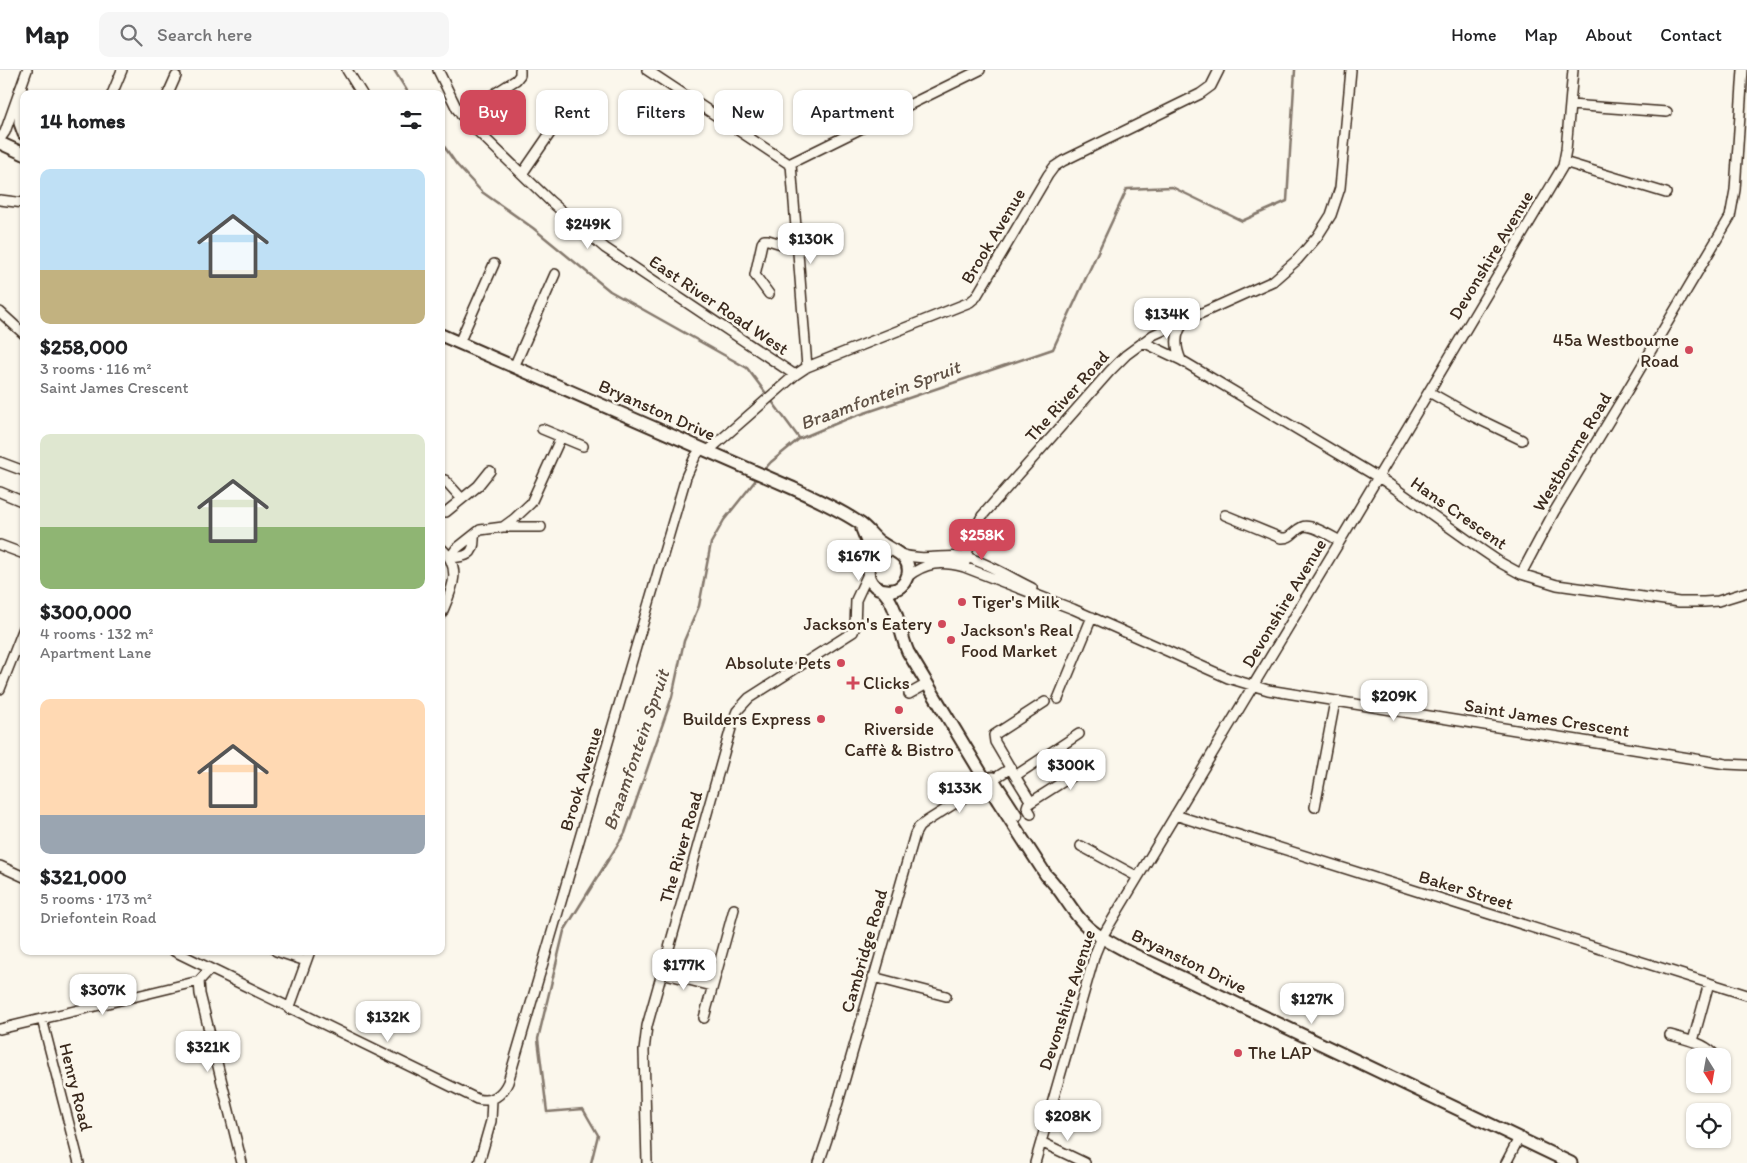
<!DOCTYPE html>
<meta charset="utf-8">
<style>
:root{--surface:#fff;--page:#f6f6f6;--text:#202124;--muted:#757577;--line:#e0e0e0;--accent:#d1495b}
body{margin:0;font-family:Itim,sans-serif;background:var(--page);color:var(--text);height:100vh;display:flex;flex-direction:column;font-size:19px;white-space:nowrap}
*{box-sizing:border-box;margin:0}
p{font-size:16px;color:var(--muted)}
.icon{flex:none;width:28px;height:28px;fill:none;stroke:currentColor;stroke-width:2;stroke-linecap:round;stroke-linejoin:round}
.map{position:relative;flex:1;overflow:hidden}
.sheet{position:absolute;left:20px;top:20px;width:425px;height:865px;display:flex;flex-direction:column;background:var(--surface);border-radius:10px;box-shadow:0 1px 4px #0004}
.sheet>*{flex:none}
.top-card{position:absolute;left:460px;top:20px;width:475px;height:45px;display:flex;gap:10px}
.needle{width:32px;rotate:169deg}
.tools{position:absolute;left:1686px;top:978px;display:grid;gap:10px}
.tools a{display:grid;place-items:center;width:45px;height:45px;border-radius:10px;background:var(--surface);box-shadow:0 1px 4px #0004;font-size:25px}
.price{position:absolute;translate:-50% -42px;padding:0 11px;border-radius:10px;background:#fff;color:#222;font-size:16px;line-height:32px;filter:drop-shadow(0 1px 2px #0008)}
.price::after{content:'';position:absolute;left:50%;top:30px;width:15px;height:11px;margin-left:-8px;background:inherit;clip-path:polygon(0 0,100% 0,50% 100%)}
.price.current{background:var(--accent);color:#fff}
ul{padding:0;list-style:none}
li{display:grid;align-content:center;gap:10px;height:265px;padding:0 20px}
li span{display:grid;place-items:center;height:155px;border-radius:10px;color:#555}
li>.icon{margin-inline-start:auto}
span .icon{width:90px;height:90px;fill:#fffc;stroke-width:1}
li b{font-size:21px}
h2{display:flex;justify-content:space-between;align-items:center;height:60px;padding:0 20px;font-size:21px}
.tag{padding:0 18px;border-radius:10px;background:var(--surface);box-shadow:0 1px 4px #0004;font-size:18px;line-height:45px}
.tag.current{background:var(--accent);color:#fff}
header{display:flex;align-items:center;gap:30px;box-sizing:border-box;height:70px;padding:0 25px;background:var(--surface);border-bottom:1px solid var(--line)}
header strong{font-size:24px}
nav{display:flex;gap:28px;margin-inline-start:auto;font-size:18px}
.search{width:350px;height:45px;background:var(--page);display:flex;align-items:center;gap:12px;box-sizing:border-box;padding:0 18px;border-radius:10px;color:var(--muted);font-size:19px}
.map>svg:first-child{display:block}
</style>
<header>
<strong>Map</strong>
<div class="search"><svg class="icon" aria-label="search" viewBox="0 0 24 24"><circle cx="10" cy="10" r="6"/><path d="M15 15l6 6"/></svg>Search here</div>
<nav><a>Home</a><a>Map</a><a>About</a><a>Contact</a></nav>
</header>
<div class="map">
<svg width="1747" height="1093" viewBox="0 0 1747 1093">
<rect width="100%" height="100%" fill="#fbf7ec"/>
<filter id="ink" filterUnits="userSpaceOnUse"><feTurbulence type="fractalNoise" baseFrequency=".02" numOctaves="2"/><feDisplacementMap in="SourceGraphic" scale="10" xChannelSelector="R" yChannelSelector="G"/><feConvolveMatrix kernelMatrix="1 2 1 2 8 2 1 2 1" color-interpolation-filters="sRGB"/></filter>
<g filter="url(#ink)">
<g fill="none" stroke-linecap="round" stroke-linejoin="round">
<!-- stream -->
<path stroke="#85796d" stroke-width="2.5" d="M394 0 409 24
M441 72 457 95 482 122 533 158 610 221 747 298 768 326
M771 330 799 368
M762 402 771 392 799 369 847 349 1053 279 1127 119 1172 117 1242 151 1287 131 1295 0
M591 1093 598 1065 583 1039 547 1042 538 969 564 861 625 763 672 627 684 571 699 536 711 473 724 450 759 406"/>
<defs>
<path id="minor" d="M347 0 362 24
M438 0 457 39 465 49 550 131 605 178 795 305
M647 0 789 94 980 0
M112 24 122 0
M168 24 176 6
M1570 35 1667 42
M461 45 516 10 520 5V0
M0 69 5 62 27 0
M1564 92 1666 123
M791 94 807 297
M522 104 564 43 575 39 596 49
M0 130 24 133
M769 224 755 205 762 173 764 170H768L798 179
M0 242 24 264
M1143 272 1181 290 1386 412 1476 476 1501 493 1521 504 1557 515 1679 532H1704L1718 531 1747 522
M459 273 494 194
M1181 290C1175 276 1174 262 1186 251
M514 297 555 204
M1429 322 1470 345 1522 370
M542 359 583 376
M708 381 795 305 807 297 970 232 976 227 1048 105 1054 97 1063 91 1200 24 1211 16 1219 0
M0 392 24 401
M441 409 445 410 462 429
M0 422 24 432
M446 442 478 416 490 401
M1225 445 1281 468C1292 469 1293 461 1302 457 1311 453 1332 467 1340 471
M503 457H541
M0 475 24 484
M441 478C464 499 451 521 441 545
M900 484C923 492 942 484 965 487 982 490 1015 510 1032 518
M450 488 456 479 480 460 503 457 514 449 531 433 561 367
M450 488C466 487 475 485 474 467
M964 497 972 465 982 446 1110 301 1126 285 1153 265 1273 211 1297 190 1317 167 1331 145 1340 118 1351 0
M1521 504 1554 442 1627 321 1730 147 1735 120 1743 0
M907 507C926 492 941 491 964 497L1073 539 1228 608 1268 620 1726 694 1747 695
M0 619 24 558
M909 624 927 614
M1058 629 1092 547
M1045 632 994 665 995 672 1015 706 1079 664
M1015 706 1031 732
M1315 737 1335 631
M1031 744 1027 737 1028 734 1094 692
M1175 745 1747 925
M1081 776 1138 807
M0 796 24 807
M174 881 477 1029C492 1033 502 1025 508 1012L686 407 695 387 701 379
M276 881 306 891
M662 903 712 916
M873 907 946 926
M199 911 200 924 242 1093
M289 939 310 881
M704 948 734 839
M42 949 79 1093
M0 959 199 911 210 899
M1670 965C1684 969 1702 972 1713 983
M1693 971 1709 913
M1041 1072 1085 1093
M479 1093 491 1051 492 1029
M647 1093 644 981 647 956 733 651 737 641 749 628 853 562 855 557 856 530 868 504
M819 1093 831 1057 915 764 919 757 927 751 1011 698
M1035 1093 1095 884 1102 867 1340 471 1563 96 1566 80 1573 0
M1506 1093 1519 1068"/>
<path id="major" d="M21 20 20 53 24 64
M0 73 24 84
M441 265 790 417C814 428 839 439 861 454 868 459 873 467 880 472 892 481 911 485 908 504 907 507 906 511 903 514 899 519 892 521 886 520 860 518 863 480 892 480
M862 459 868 474V494
M881 519C898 534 899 562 908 582L998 731 1046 805C1060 818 1068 835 1080 849 1092 864 1110 872 1126 881L1571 1093
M992 708 1016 745"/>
</defs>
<!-- minor casing -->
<use href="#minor" stroke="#3b2a1e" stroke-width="12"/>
<!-- major casing -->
<use href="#major" stroke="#3b2a1e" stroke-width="15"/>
<!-- minor -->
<use href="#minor" stroke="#fbf7ec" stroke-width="9"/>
<!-- major -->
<use href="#major" stroke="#fbf7ec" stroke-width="11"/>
</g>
</g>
<!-- markers -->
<g fill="#d1495b" stroke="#fbf7ec" stroke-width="2">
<circle cx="1689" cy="280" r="5"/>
<circle cx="962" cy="532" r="5"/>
<circle cx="942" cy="554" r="5"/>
<circle cx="951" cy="570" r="5"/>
<circle cx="841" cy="593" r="5"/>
<path d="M850.5 605.5h5v5h5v5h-5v5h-5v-5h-5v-5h5z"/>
<circle cx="899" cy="640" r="5"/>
<circle cx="821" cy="649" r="5"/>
<circle cx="1238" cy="983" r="5"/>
</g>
<g text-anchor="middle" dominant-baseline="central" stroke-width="5" stroke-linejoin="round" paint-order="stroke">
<!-- street labels -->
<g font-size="18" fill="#3b2a1e" stroke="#fbf7ec">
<text transform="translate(993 166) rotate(-59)">Brook Avenue</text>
<text transform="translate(1491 185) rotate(-59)">Devonshire Avenue</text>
<text transform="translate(719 235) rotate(34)">East River Road West</text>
<text transform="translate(1067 326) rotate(-48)">The River Road</text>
<text transform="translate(657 340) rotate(24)">Bryanston Drive</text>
<text transform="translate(1572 382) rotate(-59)">Westbourne Road</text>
<text transform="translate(1459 443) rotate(35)">Hans Crescent</text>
<text transform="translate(1284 533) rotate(-59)">Devonshire Avenue</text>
<text transform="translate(1547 648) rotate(9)">Saint James Crescent</text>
<text transform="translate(581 709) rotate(-73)">Brook Avenue</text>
<text transform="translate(681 777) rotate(-74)">The River Road</text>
<text transform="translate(1466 820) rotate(17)">Baker Street</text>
<text transform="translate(864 881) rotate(-74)">Cambridge Road</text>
<text transform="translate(1189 891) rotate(26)">Bryanston Drive</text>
<text transform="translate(1067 930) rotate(-72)">Devonshire Avenue</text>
<text transform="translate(76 1017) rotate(76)">Henry Road</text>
</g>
<!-- poi labels -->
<g font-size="18" fill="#3b2a1e" stroke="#fbf7ec" text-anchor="end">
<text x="1679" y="270">45a Westbourne<tspan x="1679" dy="21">Road</tspan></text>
<text x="972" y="532" text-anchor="start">Tiger's Milk</text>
<text x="932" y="554">Jackson's Eatery</text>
<text x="961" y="560" text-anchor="start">Jackson's Real<tspan x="961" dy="21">Food Market</tspan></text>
<text x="831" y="593">Absolute Pets</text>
<text x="863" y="613" text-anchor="start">Clicks</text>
<text x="811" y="649">Builders Express</text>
<text x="899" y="659" text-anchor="middle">Riverside<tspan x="899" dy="21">Caffè &amp; Bistro</tspan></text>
<text x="1248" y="983" text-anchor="start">The LAP</text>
</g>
<!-- water labels -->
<g font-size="19" font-style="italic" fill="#605246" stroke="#fbf7ec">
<text transform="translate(880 325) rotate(-20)">Braamfontein Spruit</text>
<text transform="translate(636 680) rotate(-71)">Braamfontein Spruit</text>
</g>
</g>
</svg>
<div class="tools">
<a><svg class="needle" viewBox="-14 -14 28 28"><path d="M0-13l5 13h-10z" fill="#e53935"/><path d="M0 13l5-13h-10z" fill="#757577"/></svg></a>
<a><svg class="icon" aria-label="locate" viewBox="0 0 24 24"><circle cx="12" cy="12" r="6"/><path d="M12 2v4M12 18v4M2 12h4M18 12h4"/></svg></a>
</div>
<b class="price" style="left:588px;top:180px">$249K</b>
<b class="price" style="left:811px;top:195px">$130K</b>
<b class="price" style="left:1167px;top:270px">$134K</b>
<b class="price current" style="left:982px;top:491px">$258K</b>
<b class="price" style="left:859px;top:512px">$167K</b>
<b class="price" style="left:1394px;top:652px">$209K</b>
<b class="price" style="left:1071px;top:721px">$300K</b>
<b class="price" style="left:960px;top:744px">$133K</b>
<b class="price" style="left:684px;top:921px">$177K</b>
<b class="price" style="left:103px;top:946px">$307K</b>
<b class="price" style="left:1312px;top:955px">$127K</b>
<b class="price" style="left:388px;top:973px">$132K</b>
<b class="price" style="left:208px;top:1003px">$321K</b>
<b class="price" style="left:1068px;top:1072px">$208K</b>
<div class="top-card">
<a class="tag current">Buy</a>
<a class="tag">Rent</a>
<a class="tag">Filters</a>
<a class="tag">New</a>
<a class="tag">Apartment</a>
</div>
<section class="sheet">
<h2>14 homes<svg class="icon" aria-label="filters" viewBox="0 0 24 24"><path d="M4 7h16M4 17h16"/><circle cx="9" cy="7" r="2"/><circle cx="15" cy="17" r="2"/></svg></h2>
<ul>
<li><span style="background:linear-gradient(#bfe0f5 65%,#c2b280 0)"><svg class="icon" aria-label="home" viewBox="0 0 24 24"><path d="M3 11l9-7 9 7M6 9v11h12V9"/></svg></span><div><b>$258,000</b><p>3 rooms · 116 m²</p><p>Saint James Crescent</p></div></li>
<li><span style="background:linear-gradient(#dfe7d0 60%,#8fb573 0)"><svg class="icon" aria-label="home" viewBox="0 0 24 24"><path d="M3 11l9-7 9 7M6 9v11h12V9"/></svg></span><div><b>$300,000</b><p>4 rooms · 132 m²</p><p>Apartment Lane</p></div></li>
<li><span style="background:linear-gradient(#ffd9b3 75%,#9aa5b1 0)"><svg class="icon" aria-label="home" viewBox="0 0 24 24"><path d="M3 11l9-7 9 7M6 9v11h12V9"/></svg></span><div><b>$321,000</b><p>5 rooms · 173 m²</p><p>Driefontein Road</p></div></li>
</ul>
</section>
</div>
